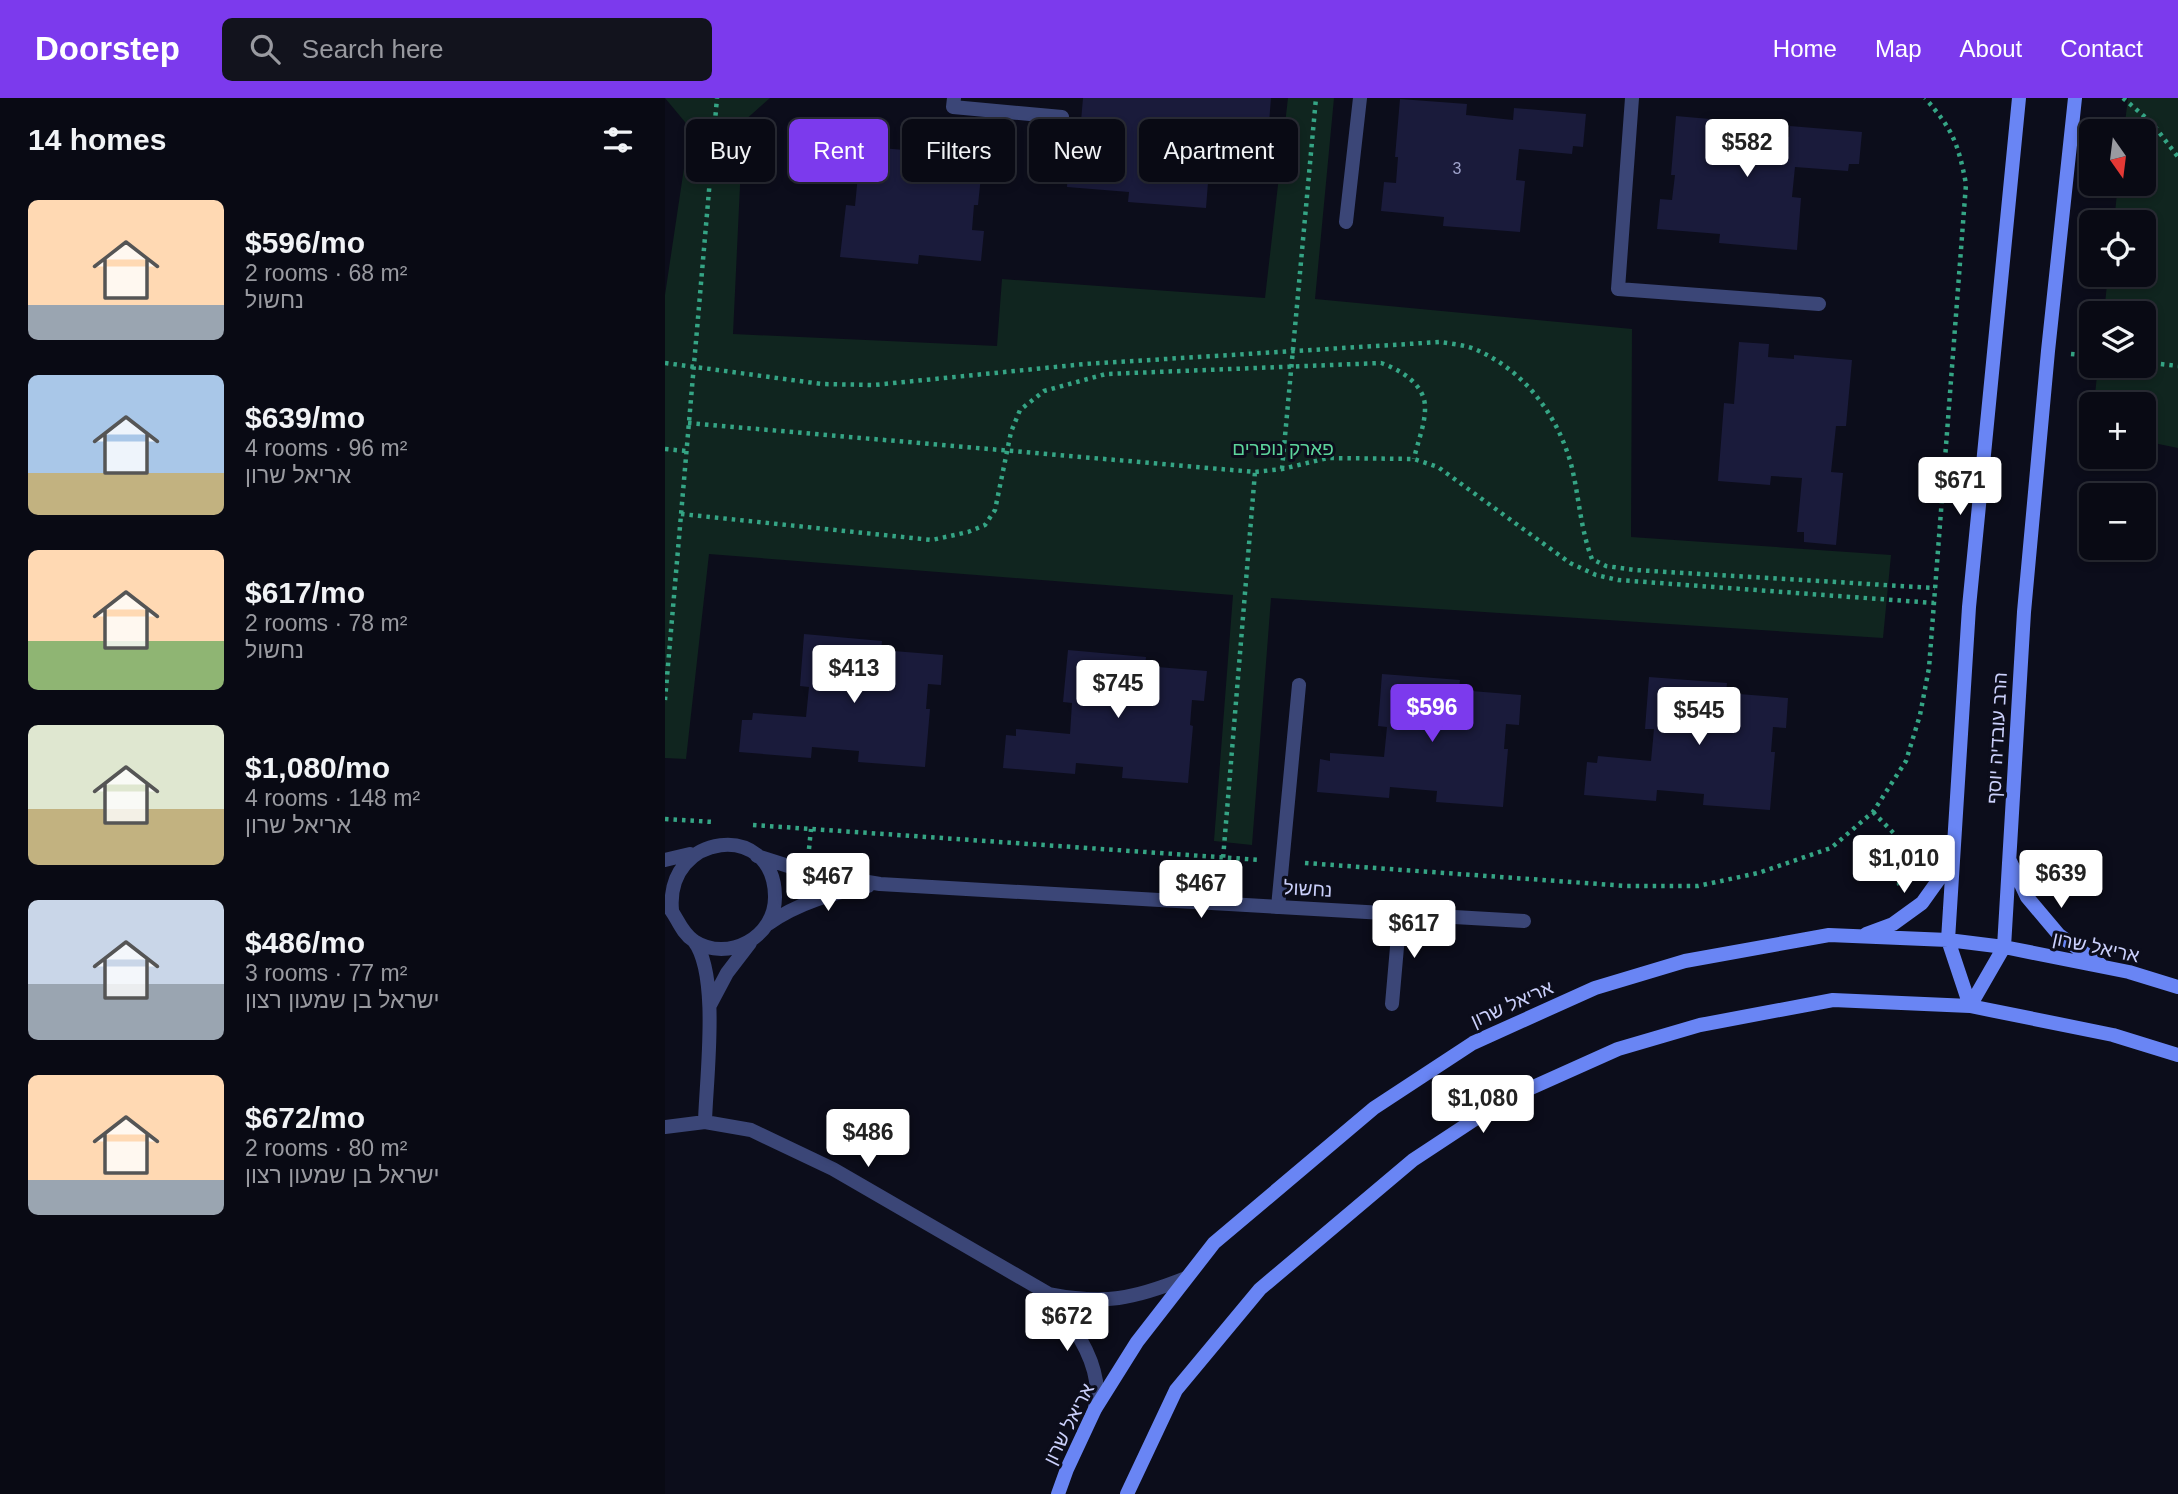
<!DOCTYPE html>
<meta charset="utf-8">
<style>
:root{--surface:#090a14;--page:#12131d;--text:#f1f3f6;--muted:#999aa0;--line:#292b34;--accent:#7c3aed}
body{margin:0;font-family:Helvetica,Heebo,sans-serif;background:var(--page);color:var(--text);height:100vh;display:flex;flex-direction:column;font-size:26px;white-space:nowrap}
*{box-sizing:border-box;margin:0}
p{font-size:23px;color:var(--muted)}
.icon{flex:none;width:38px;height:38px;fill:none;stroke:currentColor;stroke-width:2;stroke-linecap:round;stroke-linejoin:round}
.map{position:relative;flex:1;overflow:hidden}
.details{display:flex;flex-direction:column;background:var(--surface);width:665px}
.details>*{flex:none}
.top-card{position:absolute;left:21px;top:21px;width:665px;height:63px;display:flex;gap:14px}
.needle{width:46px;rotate:166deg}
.fabs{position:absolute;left:1414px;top:21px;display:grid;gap:14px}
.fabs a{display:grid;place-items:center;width:77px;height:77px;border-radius:10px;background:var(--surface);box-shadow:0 4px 10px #0003,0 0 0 2px var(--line);font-size:35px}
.price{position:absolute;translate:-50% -60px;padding:0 16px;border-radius:7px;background:#fff;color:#222;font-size:23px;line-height:46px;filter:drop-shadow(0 2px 4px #0008)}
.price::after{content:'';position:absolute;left:50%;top:42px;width:21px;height:16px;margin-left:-10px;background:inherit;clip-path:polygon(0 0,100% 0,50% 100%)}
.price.on{background:var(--accent);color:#fff}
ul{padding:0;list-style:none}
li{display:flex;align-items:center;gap:21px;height:175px;padding:0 28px}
li span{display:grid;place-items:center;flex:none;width:196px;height:140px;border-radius:10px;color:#555}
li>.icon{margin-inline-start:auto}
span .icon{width:84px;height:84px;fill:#fffc;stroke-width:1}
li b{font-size:30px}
h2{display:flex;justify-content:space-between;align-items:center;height:84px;padding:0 28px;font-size:30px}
.chip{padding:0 24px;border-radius:10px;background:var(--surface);box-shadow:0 4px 10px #0003,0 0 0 2px var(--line);font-size:24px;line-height:63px}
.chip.on{background:var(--accent);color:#fff}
header{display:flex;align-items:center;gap:42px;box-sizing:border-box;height:98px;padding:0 35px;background:var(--accent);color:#fff}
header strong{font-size:33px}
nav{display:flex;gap:38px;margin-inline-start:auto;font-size:24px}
.search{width:490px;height:63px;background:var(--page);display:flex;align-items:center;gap:18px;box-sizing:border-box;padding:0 24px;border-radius:10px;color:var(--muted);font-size:26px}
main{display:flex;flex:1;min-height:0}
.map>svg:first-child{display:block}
</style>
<header>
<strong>Doorstep</strong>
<div class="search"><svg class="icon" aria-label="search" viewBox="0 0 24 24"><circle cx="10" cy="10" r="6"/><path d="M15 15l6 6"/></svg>Search here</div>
<nav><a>Home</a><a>Map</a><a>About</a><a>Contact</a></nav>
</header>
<main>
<section class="details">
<h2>14 homes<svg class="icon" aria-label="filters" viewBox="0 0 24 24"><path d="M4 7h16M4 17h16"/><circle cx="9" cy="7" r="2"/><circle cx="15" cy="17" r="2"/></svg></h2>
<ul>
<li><span style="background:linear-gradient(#ffd9b3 75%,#9aa5b1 0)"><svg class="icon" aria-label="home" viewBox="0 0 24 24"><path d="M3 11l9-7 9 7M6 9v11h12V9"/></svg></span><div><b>$596/mo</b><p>2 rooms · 68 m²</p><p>נחשול</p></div></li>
<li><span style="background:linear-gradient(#a9c7e8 70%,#c2b280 0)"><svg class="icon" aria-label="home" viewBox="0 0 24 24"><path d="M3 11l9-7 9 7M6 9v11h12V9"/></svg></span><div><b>$639/mo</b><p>4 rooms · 96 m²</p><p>אריאל שרון</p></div></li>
<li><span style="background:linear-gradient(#ffd9b3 65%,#8fb573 0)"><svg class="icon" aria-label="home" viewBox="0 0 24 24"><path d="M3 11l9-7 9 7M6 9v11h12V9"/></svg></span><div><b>$617/mo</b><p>2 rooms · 78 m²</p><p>נחשול</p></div></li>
<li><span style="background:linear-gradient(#dfe7d0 60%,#c2b280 0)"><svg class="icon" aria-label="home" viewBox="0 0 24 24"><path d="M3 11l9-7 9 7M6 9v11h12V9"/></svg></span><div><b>$1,080/mo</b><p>4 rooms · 148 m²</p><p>אריאל שרון</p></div></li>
<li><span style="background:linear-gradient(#c9d6e8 60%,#9aa5b1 0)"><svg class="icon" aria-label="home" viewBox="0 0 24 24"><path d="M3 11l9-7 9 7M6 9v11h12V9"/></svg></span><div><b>$486/mo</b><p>3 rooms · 77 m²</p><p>ישראל בן שמעון רצון</p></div></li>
<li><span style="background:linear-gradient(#ffd9b3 75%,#9aa5b1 0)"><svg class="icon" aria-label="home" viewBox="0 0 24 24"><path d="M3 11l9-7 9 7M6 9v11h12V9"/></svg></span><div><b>$672/mo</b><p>2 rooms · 80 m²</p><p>ישראל בן שמעון רצון</p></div></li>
</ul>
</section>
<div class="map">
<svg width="1513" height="1396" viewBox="0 0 1513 1396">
<rect width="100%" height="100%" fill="#0c0d1b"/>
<!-- green -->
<path fill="#10251f" d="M0 0H105L78 24 68 236 332 248 337 181 600 200 623 0H669L650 201 967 231 966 439 1226 457 1218 540 606 500 587 747 549 743 568 497 44 456 21 661 0 660V197L25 30Z
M1463 0H1513V350L1479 343V306H1429L1433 268H1479V215H1439L1443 177H1479V124H1449L1453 86H1479V33H1459Z"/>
<!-- building -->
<path fill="#1a1b3b" d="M418 0H606L604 25 593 24V31L539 27 536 58 545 59 541 110 463 104 464 94 402 89 404 60 417 61 419 35H415Z
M735 1 802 6 801 17 848 22 849 10 921 16 918 49 908 48 907 56 854 51 851 82 860 83 855 134 778 128 779 119 716 113 719 84 731 85 733 59H730Z
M1011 18 1078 24 1077 35 1124 39 1125 28 1197 34 1194 66H1184L1183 73 1130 69 1127 99 1136 100 1132 152 1054 145 1055 136 992 131 995 101 1007 102 1010 77H1006Z
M133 31 205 38 204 49 251 53 252 42 319 49 313 107H309L307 132 319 133 316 163 254 157 253 166 175 159 181 107 190 108 193 77 139 72 140 65 130 63Z
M1074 244 1104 246 1103 259 1129 261V257L1187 262 1181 328H1171L1166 374 1178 375 1171 447 1139 444V434H1132L1137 380 1106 378 1105 387 1053 383 1059 305 1069 306Z
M139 536 217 543 216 552 278 557 276 587 263 586 261 611H265L260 669 193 664 194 653 147 649 146 660 74 654 77 622H87L88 615 141 619 144 589 135 588Z
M403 552 481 559 480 568 542 573 539 603 527 602 525 627 528 628 523 685 457 680 458 669 411 665 410 676 338 670 341 637 351 638V631L405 636 407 605 398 604Z
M717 576 795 582 794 592 856 597 854 627 841 626 839 651H843L838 709 771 704 772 693 725 689 724 700 652 694 655 661 665 663V655L719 659 722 629 713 628Z
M984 579 1062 585 1061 595 1123 600 1121 630 1108 629 1106 654H1110L1105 712 1038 707 1039 696 992 692 991 703 919 697 922 664 932 665 933 658 986 663 989 631H980Z"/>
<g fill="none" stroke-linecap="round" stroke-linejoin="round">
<!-- path -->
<path stroke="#35a585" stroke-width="4.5" stroke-dasharray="3.5 5" stroke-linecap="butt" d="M1458 0 1487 25 1513 59
M1406 256 1426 258
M1479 264 1513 268
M0 265 157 286 209 287 420 266 775 244C787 246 801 247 812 252 859 273 892 316 906 366 914 397 915 430 927 461L941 468 970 472 1270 490
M23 325 590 374 617 371 663 360 749 361 773 369 905 465 931 477 953 482 1269 505
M0 351 21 353
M617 371 651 0
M16 416 267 442 303 434 320 427 330 412 346 334 355 312 379 293 441 276 716 265C736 272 761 287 760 311 760 327 752 346 749 361
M0 602 52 0
M1208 714 1253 760 1234 786 1240 791
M0 721 48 724
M88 727 596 762
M144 751 146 731
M640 765 962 788H1033L1093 775 1166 750 1208 714 1241 663 1255 617 1264 570 1301 86C1293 45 1288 32 1260 0
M556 785 590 374
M1381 785 1414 760"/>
<!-- lane -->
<path stroke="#3b4677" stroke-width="14" d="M289 0 288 9 397 19
M967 0 953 191 1154 206
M681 124 695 0
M613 809 634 587"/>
<!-- street -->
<path stroke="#3b4677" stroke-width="14" d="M92 758 142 774 215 786 859 823
M0 762 25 756
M0 805C12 816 14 833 29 843 63 865 111 839 110 798 109 722 0 734 7 812
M103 826C133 805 168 795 203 788
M29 843C55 877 41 981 40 1024
M727 906 735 815
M45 907 62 875 85 845
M0 1029 40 1024 86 1032 168 1071 384 1196C440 1207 468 1201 521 1180
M384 1196C403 1222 426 1250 431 1283 432 1292 430 1302 430 1311"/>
<!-- secondary -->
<path stroke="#6985f4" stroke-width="14" d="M1345 763 1362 799 1394 837 1436 867
M1201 836 1228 826 1257 805 1287 763
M1305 908 1339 849 1359 514 1383 253 1410 0
M1305 908 1283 842 1304 509 1354 0
M393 1396 402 1371 430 1311 472 1244 549 1145 709 1010 808 945 930 890 1020 863 1164 837 1283 842 1339 849 1464 874 1513 889
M462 1396 511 1292 595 1191 748 1062 839 1002 953 951 1035 927 1168 902 1305 908 1448 937 1513 957"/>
</g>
<g text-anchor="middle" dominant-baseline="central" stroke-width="6" stroke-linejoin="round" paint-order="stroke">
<!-- number labels -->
<g font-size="16" fill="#9fa3cb">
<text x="792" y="70">3</text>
</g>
<!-- park labels -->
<g font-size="19" fill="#5dd59c" stroke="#0c0d1b">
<text x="618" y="350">פארק נופרים</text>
</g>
<!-- street labels -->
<g font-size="19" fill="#cbd0fb" stroke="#0c0d1b">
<text transform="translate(1332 640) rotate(-87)">הרב עובדיה יוסף</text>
<text transform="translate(643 791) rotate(3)">נחשול</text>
<text transform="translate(1431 849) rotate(12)">אריאל שרון</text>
<text transform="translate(847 906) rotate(-24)">אריאל שרון</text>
<text transform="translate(404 1326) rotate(-63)">אריאל שרון</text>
</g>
</g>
</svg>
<div class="fabs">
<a><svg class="needle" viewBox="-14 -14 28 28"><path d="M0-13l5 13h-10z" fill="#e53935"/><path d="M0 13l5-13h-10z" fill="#999aa0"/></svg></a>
<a><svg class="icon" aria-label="locate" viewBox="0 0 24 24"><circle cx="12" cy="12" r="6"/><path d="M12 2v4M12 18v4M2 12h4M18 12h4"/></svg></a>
<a><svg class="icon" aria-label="layers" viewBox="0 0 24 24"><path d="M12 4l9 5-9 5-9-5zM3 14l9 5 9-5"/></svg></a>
<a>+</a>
<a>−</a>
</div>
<b class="price" style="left:1082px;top:81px">$582</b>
<b class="price" style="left:1295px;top:419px">$671</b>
<b class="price" style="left:189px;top:607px">$413</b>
<b class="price" style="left:453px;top:622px">$745</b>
<b class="price on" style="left:767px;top:646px">$596</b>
<b class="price" style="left:1034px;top:649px">$545</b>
<b class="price" style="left:1239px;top:797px">$1,010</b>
<b class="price" style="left:1396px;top:812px">$639</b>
<b class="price" style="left:163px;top:815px">$467</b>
<b class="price" style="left:536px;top:822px">$467</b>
<b class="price" style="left:749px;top:862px">$617</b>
<b class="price" style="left:818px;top:1037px">$1,080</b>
<b class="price" style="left:203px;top:1071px">$486</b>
<b class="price" style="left:402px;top:1255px">$672</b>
<div class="top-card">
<a class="chip">Buy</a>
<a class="chip on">Rent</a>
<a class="chip">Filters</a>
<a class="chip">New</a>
<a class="chip">Apartment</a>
</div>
</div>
</main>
